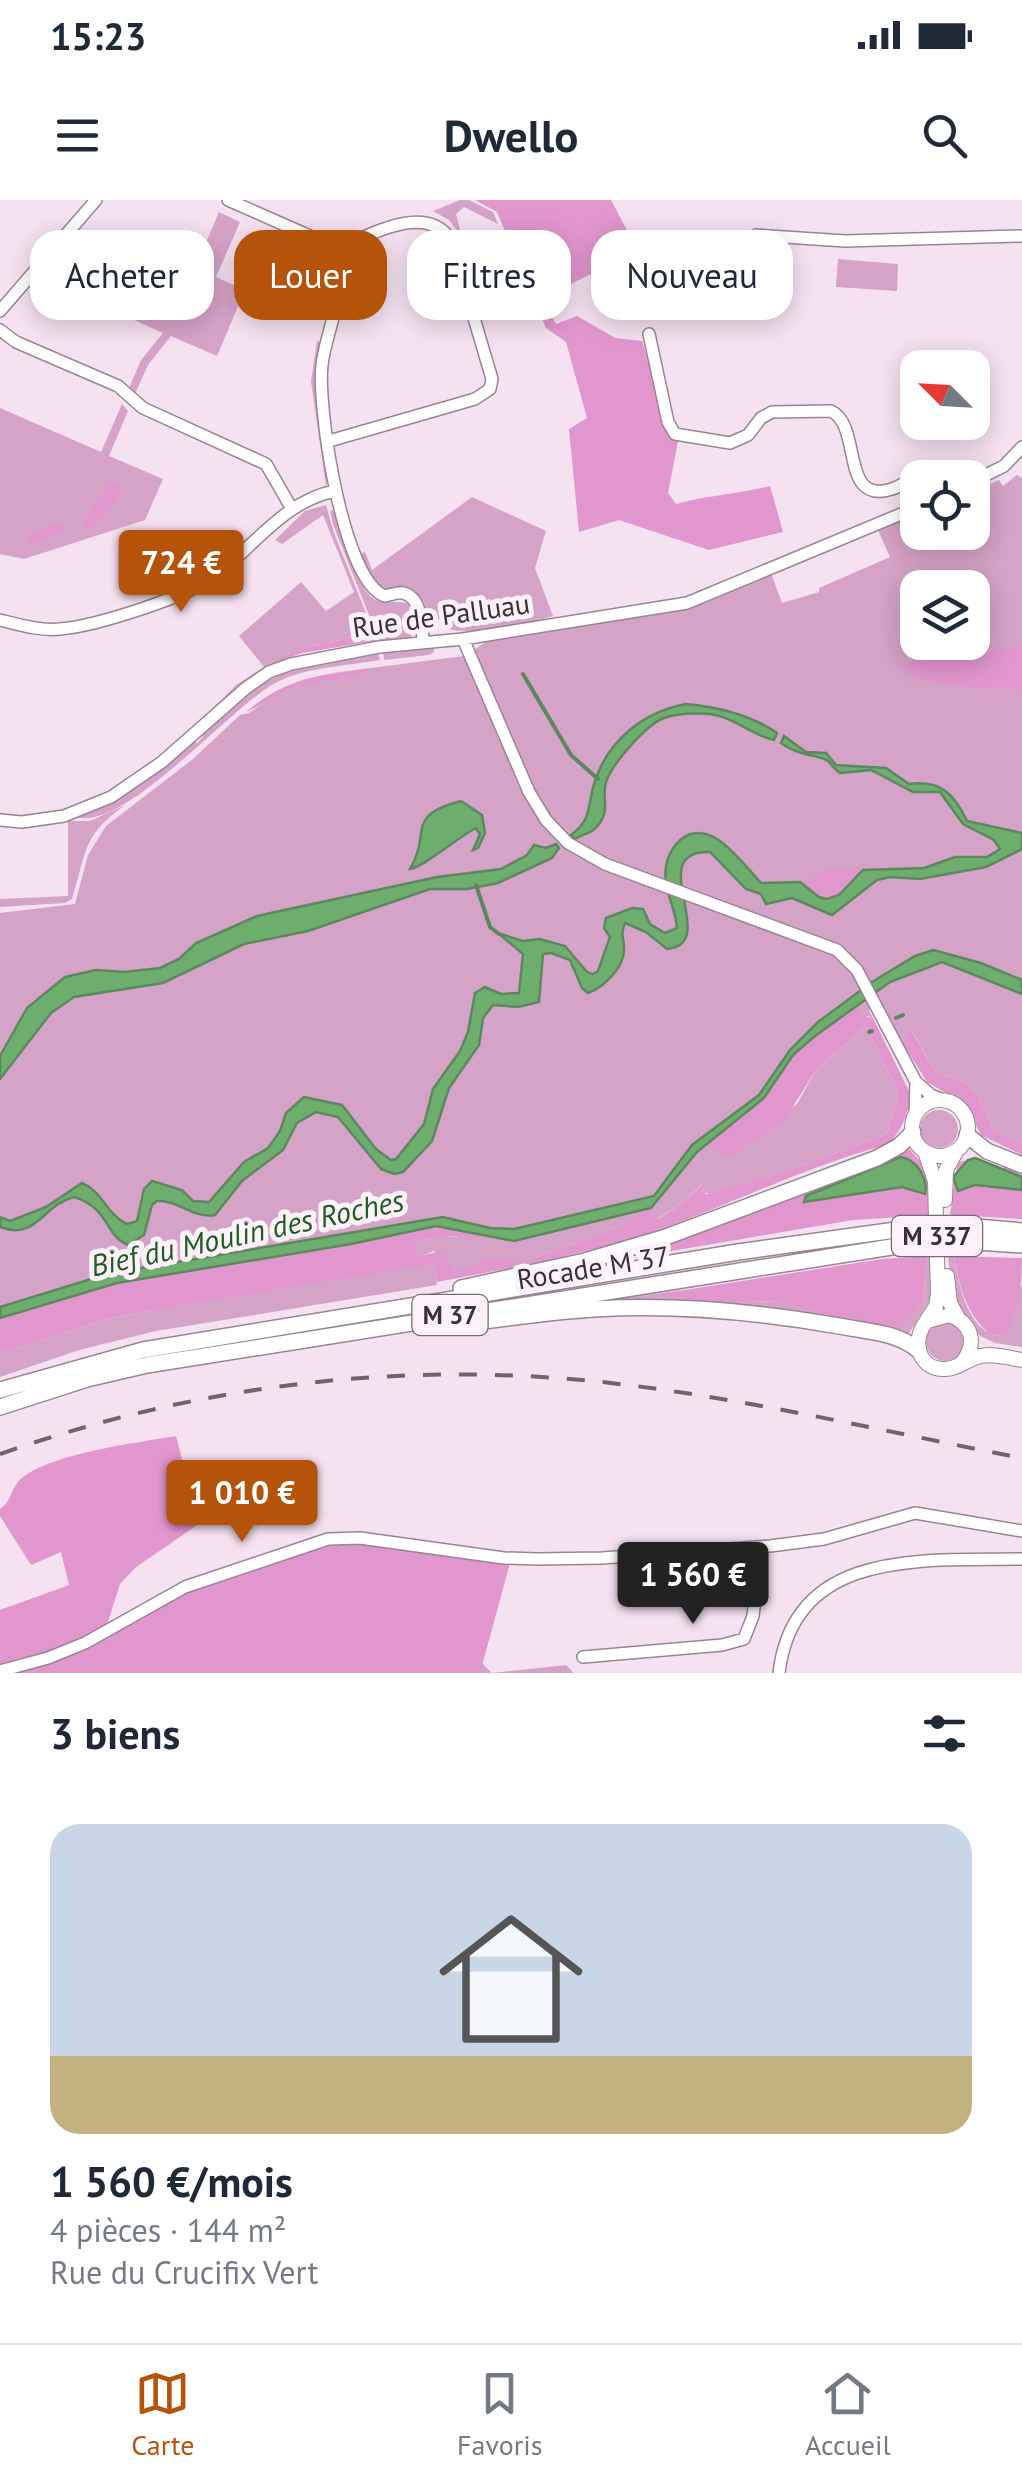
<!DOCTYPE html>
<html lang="fr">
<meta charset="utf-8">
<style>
:root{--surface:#fff;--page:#f2f2f3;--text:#1f2937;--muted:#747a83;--line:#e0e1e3;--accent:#b45309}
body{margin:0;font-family:"PT Sans",sans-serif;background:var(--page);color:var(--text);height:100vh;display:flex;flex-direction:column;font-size:38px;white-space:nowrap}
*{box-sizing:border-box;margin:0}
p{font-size:32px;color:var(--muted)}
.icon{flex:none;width:55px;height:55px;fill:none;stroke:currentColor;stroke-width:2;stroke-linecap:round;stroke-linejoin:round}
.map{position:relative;height:1473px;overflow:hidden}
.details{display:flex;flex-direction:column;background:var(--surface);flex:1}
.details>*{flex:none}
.guide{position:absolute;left:30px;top:30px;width:962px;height:90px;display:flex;gap:20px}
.needle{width:65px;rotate:294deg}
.fabs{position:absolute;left:900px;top:150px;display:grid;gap:20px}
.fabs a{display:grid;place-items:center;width:90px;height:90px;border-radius:20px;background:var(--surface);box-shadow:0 5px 25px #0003;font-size:50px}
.price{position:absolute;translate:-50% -85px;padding:0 22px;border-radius:10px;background:var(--accent);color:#fff;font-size:32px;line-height:65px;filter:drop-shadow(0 2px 5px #0008)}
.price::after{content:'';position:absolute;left:50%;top:60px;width:30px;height:22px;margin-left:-15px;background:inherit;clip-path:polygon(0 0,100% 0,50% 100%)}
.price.on{background:#222;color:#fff}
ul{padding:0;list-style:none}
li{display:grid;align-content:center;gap:20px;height:530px;padding:0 50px}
li span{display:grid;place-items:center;height:310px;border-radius:30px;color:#555}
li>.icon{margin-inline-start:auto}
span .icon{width:180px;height:180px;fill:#fffc;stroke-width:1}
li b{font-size:42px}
h2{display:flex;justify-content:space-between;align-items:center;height:120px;padding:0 50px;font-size:42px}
.tag{padding:0 35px;border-radius:30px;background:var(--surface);box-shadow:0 5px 25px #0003;font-size:35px;line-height:90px}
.tag.on{background:var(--accent);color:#fff}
.status{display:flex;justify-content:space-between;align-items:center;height:70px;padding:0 50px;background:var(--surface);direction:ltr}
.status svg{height:28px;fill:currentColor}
header{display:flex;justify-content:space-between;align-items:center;height:130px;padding:0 50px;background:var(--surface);font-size:45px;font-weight:800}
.dock{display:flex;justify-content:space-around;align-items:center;height:140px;border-top:2px solid var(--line);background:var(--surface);font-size:28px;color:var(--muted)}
.dock a{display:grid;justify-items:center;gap:5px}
.dock .on{color:var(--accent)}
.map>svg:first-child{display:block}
</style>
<div class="status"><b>15:23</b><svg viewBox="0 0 49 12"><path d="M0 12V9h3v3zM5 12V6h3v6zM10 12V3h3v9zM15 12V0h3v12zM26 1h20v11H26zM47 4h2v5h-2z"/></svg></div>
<header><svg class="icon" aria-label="menu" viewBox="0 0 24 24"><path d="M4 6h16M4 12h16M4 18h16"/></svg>Dwello<svg class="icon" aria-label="search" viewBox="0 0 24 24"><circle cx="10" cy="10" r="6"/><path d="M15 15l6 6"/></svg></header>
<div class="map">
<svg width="1022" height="1473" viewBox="0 0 1022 1473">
<rect width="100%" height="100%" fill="#f6e1f0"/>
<!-- green -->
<path fill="#d6a3c8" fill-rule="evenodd" d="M460 0H469L493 12 498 24 464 7 456 14 462 37 449 20 433 11Z
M219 12 240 22 216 77 245 90 217 156 171 136 148 165 135 194 129 188 141 160 163 133 132 119 160 53 195 68Z
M303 38C335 57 335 82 327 114H323C330 84 330 60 300 45Z
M838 59 898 64 897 91 836 87Z
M317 141 320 142 315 180 328 278 326 287 311 181Z
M122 204 128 211 109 256 163 279 145 320 24 359 0 354V208L101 252Z
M1017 275 1022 278V944L994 931 978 894 963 882 934 870 913 833 902 842 881 802 869 810 873 818 867 816 728 958 797 904 816 870 866 826 898 893 887 934 798 967 710 993H703L702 984 685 1001 657 1019 623 1025 535 1058 527 1065 478 1063 464 1071 453 1070 434 1051 424 1055 415 1052 418 1042 438 1037H457L450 1033 0 1126V713L75 704 88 655 106 626 193 559 240 515 249 513 278 492 293 486 368 470 324 474 464 456 494 437 688 408 708 402 771 373 782 403 819 392V388L890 357 878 330 917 314 918 332H972L973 291 999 280 1003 286ZM918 388H972V442H918Z
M472 297 546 331 535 368 553 416C527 424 467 438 441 427L443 421 431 416 427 422 424 403 414 393C378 391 375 387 361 354L365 352 372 370Z
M326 305 334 333 378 443 293 459 187 534 236 485 264 467 239 436 301 382 326 411 354 392 323 315 282 344 275 340 305 311ZM372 433 374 441 285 458 303 448Z
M333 310C340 329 357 389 374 399 387 406 401 398 413 406L417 429 410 438 380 443 333 324 330 311Z
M434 444V452L429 455 384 460 383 451Z
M378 452 380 460C346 466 305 467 275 483 231 507 124 632 76 617L192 541 197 543 203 537 202 532 269 477 291 468Z
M125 605C81 637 87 652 72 699L65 703 0 707V699L68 696V621H90Z
M920 929a19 19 0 1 1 38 0a19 19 0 1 1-38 0Z
M927 1056H931L930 1100 908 1135 894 1130 923 1101Z
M948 1056H954C958 1083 968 1135 1002 1136L1022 1084V1147L995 1143 980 1136 953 1098Z
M434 1063 437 1085 156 1131 79 1150 0 1177V1153L115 1117Z
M684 1090 658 1095 716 1103 777 1101 834 1118 603 1101Z
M926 1142a19 19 0 1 1 38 0a19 19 0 1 1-38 0Z
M479 1460 492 1473 566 1465 574 1473H466Z"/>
<!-- forest -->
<path fill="#e196ce" d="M475 0H611L638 51 542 98 556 124 577 116 615 138 642 141 668 222 679 236 668 293 676 304C708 295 738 294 770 286L783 332 709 350 619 320 579 332 569 229 587 218 566 142 546 128 497 12Z
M110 283H116L120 289C116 306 101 326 85 329L84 320Z
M58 323 67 328 56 336 25 345 31 335Z
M372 433 375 441 302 453 264 467 303 448Z
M1022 446V490C980 488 931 491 896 464Z
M369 469 367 473 293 487 245 513C285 478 318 475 369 469Z
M828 669 863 670 839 695 825 699 803 683Z
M857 803 859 815 873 818 910 893C911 909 900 936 886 945 807 966 732 1004 655 1031 584 1055 511 1068 437 1082L433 1064 115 1117 0 1153V1118C112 1079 227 1063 344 1046 390 1039 432 1019 478 1036L438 1037 418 1042 416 1052 424 1055 442 1051 453 1070C467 1071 473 1063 485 1060 499 1056 514 1061 527 1065L535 1058 623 1025 651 1008 650 1017 658 1019 685 1001 706 981 702 991 706 994 798 967 887 934 898 893 866 826 816 870 784 921 728 958 707 943 763 898 793 855Z
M912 832 934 870 963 882 978 894 994 931 1022 944V955L981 935 965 904 927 882 902 842Z
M906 945 925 967 931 1015 853 1020 642 1056 660 1042Z
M973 959 1000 970 1007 965 1022 971V1019L950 1015C953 998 953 976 959 962Z
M927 1056 923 1101 906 1123 894 1130 834 1118 777 1101 716 1103 653 1095 882 1059Z
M954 1056 1022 1058C1022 1081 1019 1119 1002 1136L990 1134C966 1114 959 1086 954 1056Z
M176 1236 199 1324 136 1367 120 1384 105 1431 143 1408 328 1339 510 1363 480 1473H0V1410L69 1385 61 1352 31 1365 0 1316V1309C12 1302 11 1286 22 1278 53 1253 136 1243 176 1236Z"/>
<!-- water -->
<path fill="#6dae6e" stroke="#5d885e" stroke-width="2.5" d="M686 504C718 507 750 514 777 533L774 540C751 535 734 517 710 514 696 513 678 513 664 518 647 524 607 568 605 587 603 601 609 609 600 623 591 635 586 632 575 639L571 635C593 619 587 604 595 581 609 539 644 512 686 504Z
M784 536 806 552 826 553 836 565 886 568 909 584C940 580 954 593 967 621L1022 633V649L986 667 920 679 890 677 877 680 832 715 792 698 766 704 761 694 746 689 710 652C642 650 722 744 667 749L646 732 625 723C620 735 624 737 624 748 625 767 604 787 588 793L582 788 570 760 551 753 543 754 539 802 518 807 493 805 483 818 479 845 449 888 432 941 403 972 394 974 381 969 338 917 316 912 297 923 283 950 242 981 215 1015C193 1019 179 1000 157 1001L152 1005 144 1035 128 1045C104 1035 110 1008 74 997 42 1005 37 1041 0 1027V1017L10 1021 46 1007 82 983C102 991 107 1015 127 1024L137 1021 144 989 152 981 182 990 193 1001 209 1002 244 962 268 948 280 931 286 913 304 897 342 905 376 949 391 960 396 959 424 924 433 889 460 851 468 832 475 793 485 787 501 794 519 793 523 754 498 733 523 741 540 739 565 746 587 772 593 774 598 771 610 737 604 728 606 718 632 708 643 709 650 724 665 733 677 728C676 712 668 698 666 682 661 654 685 619 717 639 733 649 748 669 761 683L800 682 819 697 827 699 839 695 863 670 924 668 955 657H987L1000 649 994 640 963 624 940 592H913L871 570 840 573C835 570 832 565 828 561 820 555 798 556 781 543Z
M461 601 482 615 485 633 478 648 473 650 480 634 476 628C458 637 424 667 410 669 432 632 404 616 461 601Z
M556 644 559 648 552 658 498 683 467 689H430L308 731 244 744 163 783 74 797 51 813 0 879V856L27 808 65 777 96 770 124 772 160 768 179 759 196 743 257 716 437 677 501 669 527 655 534 645 546 648Z
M933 750 981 763 1022 780V794L942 762 890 782 815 836 793 855 764 898 697 952 651 1008 514 1041 436 1026 351 1044 117 1083 0 1118V1107L91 1079 142 1068 443 1017 490 1028 514 1029 654 996 692 945 759 895 790 850 818 822 872 782 915 756Z
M901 957C917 960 928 978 925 994L902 987 804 1002 806 996Z
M975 958 1022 977V990L975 985 958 991 953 977 968 960Z"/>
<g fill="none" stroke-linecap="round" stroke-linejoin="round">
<!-- stream -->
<path stroke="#5d885e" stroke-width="4" d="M523 474 571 555 598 579
M476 685 490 727 499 734
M896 818 903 815
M869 832 872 831"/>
<defs>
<path id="minor" d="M228 0 312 37C326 46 336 57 338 74 342 103 325 136 322 165 317 207 343 382 385 396 391 395 397 392 403 393 422 397 422 427 423 441
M756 35 845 41 1022 36
M0 111 96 0
M0 130 16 142 118 186 143 208 266 264 292 309
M649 134 668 222 675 234 730 243 748 235 761 218 772 212 831 211C863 226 839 306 892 289 902 286 911 278 921 274L930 278
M329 241 475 199 490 189 492 179 451 40C425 0 364 38 330 53
M972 282 1004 266 1022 247
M0 420C20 425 40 431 60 429 96 426 191 396 218 374 255 344 287 300 335 291
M463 439 529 592 546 620 568 643 605 664 837 750 857 770 916 882 931 895 943 900
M0 620 22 622 64 616 111 597 162 562 246 488 269 472 291 464 379 447 463 439 687 403 918 307
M915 915 916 882
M583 1457 722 1445 744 1439 753 1416 761 1347
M0 1471 48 1458 85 1443 185 1387 328 1339 360 1338 504 1358 537 1359 602 1358 770 1346 824 1339 915 1313 1022 1331
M779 1473C794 1346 929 1361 1022 1359"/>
<path id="major" d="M912 928a28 28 0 1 1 56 0a28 28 0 1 1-56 0Z
M925 952 935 981 938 1094 936 1106 927 1120
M945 1000 946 970 957 950
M947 1076 950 1103 958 1118
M962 1163C977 1144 973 1124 950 1115L927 1121C912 1137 916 1168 943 1169 957 1170 968 1158 981 1156 994 1153 1009 1158 1022 1160"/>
<path id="highway" d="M967 935 987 951 1022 965
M977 1027 1022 1031
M977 1042 1022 1045
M461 1088 585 1061 663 1038 877 958 899 946 913 932
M436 1127C489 1121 542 1112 595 1109 676 1104 759 1112 839 1126 865 1131 897 1132 918 1150
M0 1190 143 1150 738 1052 903 1029
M0 1207 87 1179 147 1165 904 1045"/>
</defs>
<!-- minor casing -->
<use href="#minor" stroke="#988593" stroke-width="14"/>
<!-- major casing -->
<use href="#major" stroke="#988593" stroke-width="16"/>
<!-- highway casing -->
<use href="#highway" stroke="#988593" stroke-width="18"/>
<!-- minor -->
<use href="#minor" stroke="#fff" stroke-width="11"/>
<!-- major -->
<use href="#major" stroke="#fff" stroke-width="14"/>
<!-- highway -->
<use href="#highway" stroke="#fff" stroke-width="15"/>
<!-- rail -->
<path stroke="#6f636c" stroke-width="4" stroke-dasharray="18 18" stroke-linecap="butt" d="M0 1254C188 1188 383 1162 582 1180 729 1194 876 1230 1022 1258"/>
<defs>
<path id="highway-bridge" d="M903 1029 977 1027
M904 1045 977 1042"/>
</defs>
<!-- highway-bridge casing -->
<use href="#highway-bridge" stroke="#988593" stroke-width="18" stroke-linecap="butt"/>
<!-- highway-bridge -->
<use href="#highway-bridge" stroke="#fff" stroke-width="15"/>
</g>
<g text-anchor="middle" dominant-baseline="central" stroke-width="10" stroke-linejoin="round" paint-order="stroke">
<!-- shield labels -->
<g fill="#fef1fa" stroke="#746b72" stroke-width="2.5">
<rect x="892" y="1016" width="90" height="40" rx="8"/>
<rect x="412.5" y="1095" width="75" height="40" rx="8"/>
</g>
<g font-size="25" font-weight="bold" fill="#393137">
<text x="937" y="1036">M 337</text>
<text x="450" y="1115">M 37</text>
</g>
<!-- street labels -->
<g font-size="28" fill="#393137" stroke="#fef1fa">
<text transform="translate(441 415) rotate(-8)">Rue de Palluau</text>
<text transform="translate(593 1067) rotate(-9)">Rocade M 37</text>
</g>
<!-- water labels -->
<g font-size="30" font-style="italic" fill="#1a5d20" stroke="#fef1fa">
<text transform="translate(247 1032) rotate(-12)">Bief du Moulin des Roches</text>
</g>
</g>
</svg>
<div class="fabs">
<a><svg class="needle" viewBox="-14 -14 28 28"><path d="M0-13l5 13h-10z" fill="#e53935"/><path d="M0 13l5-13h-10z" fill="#747a83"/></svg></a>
<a><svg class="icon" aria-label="locate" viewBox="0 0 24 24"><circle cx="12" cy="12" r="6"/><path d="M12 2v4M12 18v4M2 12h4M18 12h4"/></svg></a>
<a><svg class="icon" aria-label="layers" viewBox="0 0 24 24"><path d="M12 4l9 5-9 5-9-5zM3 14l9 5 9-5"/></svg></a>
</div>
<b class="price" style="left:181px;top:415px">724 €</b>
<b class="price" style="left:242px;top:1345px">1 010 €</b>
<b class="price on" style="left:693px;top:1427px">1 560 €</b>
<div class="guide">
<a class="tag">Acheter</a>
<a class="tag on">Louer</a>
<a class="tag">Filtres</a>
<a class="tag">Nouveau</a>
</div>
</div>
<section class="details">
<h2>3 biens<svg class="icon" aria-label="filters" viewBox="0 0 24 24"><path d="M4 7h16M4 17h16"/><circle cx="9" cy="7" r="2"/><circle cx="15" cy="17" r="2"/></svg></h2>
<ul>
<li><span style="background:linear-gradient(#c9d6e8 75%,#c2b280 0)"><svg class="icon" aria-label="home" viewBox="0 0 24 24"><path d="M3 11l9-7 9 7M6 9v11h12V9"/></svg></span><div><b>1 560 €/mois</b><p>4 pièces · 144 m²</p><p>Rue du Crucifix Vert</p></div></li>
</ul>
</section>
<nav class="dock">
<a class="on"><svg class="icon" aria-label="map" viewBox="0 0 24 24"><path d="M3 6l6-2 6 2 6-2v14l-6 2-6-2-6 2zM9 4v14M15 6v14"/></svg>Carte</a>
<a><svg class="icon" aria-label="saved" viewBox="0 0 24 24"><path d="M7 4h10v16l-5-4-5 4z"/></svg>Favoris</a>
<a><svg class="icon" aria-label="home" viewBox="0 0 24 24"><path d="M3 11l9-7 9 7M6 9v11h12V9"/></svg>Accueil</a>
</nav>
